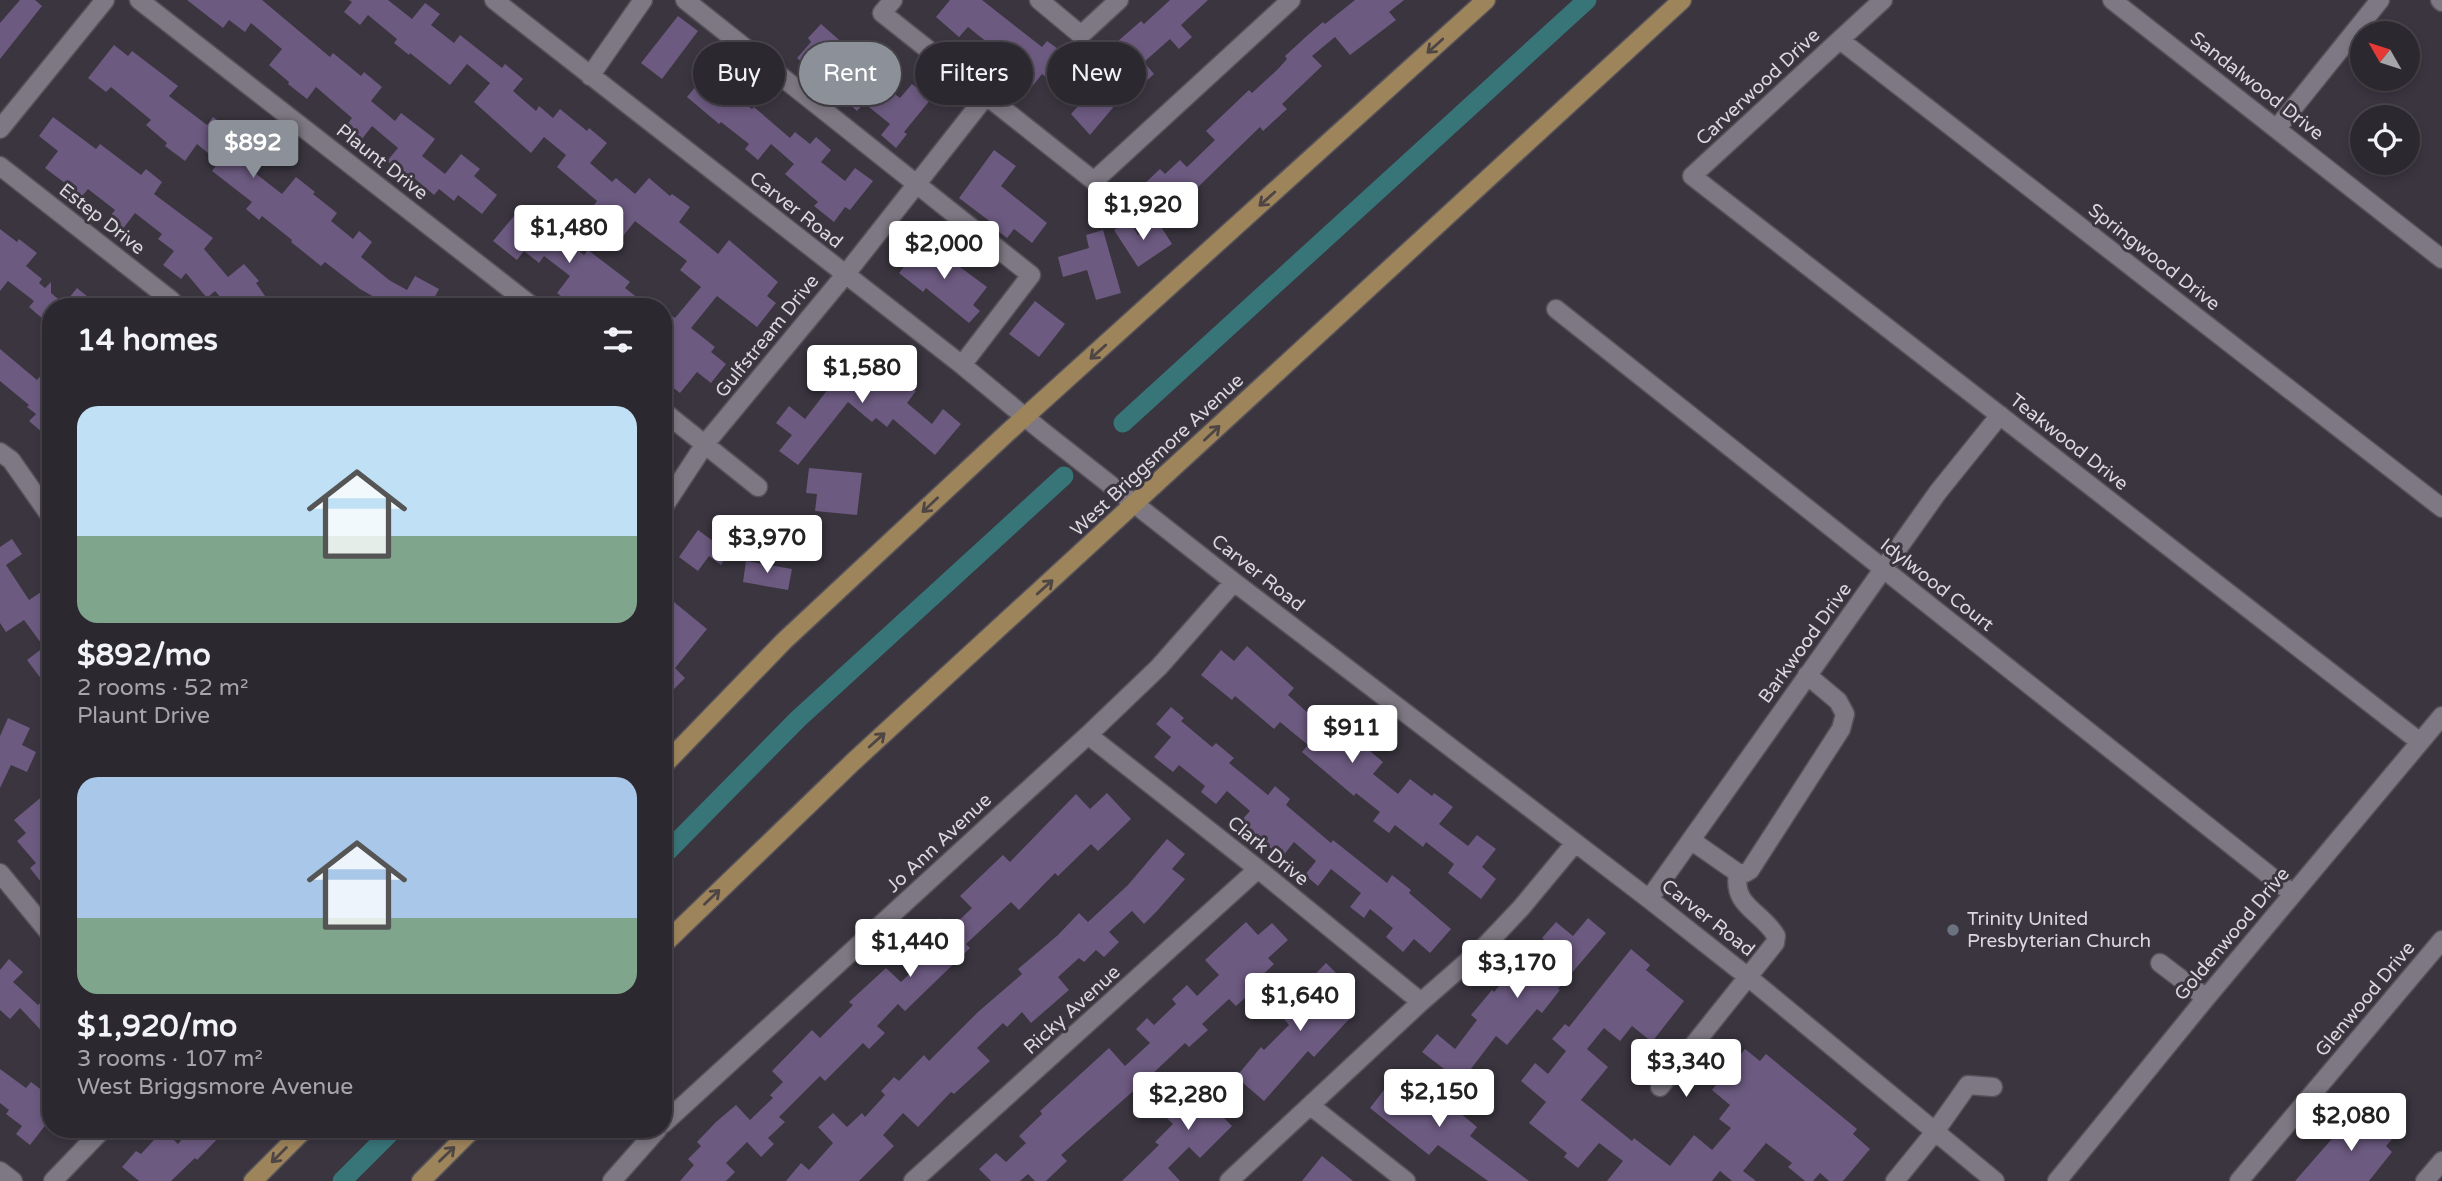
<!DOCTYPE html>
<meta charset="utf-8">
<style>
:root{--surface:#2c282f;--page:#38343b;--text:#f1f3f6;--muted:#a6a6aa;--line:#48444b;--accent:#8c9099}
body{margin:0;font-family:"Varela Round",sans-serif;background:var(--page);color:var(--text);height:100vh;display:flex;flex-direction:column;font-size:26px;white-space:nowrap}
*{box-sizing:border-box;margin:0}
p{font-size:23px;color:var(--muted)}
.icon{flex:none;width:38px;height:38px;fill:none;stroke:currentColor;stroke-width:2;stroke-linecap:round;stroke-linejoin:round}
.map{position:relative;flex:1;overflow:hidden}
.sheet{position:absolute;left:42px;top:298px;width:630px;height:840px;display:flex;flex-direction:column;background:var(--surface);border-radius:28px;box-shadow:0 4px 10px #0003,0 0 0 2px var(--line)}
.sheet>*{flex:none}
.top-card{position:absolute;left:693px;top:42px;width:665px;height:63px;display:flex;gap:14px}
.needle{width:46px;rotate:309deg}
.buttons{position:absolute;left:2350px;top:21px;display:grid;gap:14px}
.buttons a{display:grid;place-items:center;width:70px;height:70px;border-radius:50%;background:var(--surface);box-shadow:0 4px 10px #0003,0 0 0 2px var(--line);font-size:35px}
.price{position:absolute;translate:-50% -60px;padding:0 16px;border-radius:7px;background:#fff;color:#222;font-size:23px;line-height:46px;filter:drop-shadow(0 2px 4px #0008)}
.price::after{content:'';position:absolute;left:50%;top:42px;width:21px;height:16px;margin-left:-10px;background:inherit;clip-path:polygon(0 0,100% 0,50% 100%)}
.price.current{background:var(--accent);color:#fff}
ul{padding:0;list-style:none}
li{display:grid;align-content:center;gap:14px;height:371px;padding:0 35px}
li span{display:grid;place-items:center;height:217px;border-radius:21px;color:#555}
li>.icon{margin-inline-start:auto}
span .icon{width:126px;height:126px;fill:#fffc;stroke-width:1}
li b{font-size:30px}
h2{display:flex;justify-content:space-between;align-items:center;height:84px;padding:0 35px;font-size:30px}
.pill{padding:0 24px;border-radius:32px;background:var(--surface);box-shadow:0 4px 10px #0003,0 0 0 2px var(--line);font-size:24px;line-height:63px}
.pill.current{background:var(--accent);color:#fff}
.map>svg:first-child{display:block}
</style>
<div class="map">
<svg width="2442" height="1181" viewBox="0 0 2442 1181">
<rect width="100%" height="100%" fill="#3a353f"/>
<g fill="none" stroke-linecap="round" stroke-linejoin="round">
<!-- canal -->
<path stroke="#387579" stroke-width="19" d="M1123 423 1587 0
M663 856 798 719 1064 476
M342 1181 394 1129"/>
</g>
<!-- building -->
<path fill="#6c5a80" d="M20 0H35L42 6 0 59V23Z
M187 0H262L330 57 333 53 361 76 364 72 382 87 371 101 395 121 401 113 435 139 422 156 445 174 461 154 480 169 474 176 497 195 482 214 458 195 454 201 439 189 434 195 408 173 406 176 387 161 398 148 372 126 362 139 346 126 352 118 316 87 307 99 288 84 289 82 269 65 282 49 251 23 245 32 229 20 223 28Z
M349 0H388L412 19 425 3 440 14 431 25 454 43 460 35 502 68 505 64 523 79 513 91 536 111 539 106 553 118 560 109 587 131 589 128 607 143 590 163 612 182 616 178 635 194 649 178 670 196 672 194 690 207 679 222 718 254 729 240 778 282 767 296 776 303 757 327 717 296 691 328 715 347 711 352 726 364 711 383 697 372 680 393 663 380V309L675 318 701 287 680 270 687 261 635 221 620 240 587 214 597 201 557 167 566 155 544 137 531 153 474 102 490 83 467 64 450 85 410 53 409 55 394 43 397 39 368 15 360 25 344 12 352 2Z
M950 0H982L1042 47 1047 41 1061 51 1057 56 1095 86 1118 58 1110 48 1141 21 1144 24 1170 0H1208L1181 25 1192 37 1179 49 1170 39 1144 62 1154 74 1142 85 1137 79 1090 135 1071 114 1080 104 1042 74 1031 88 993 57 998 51 968 27 959 37 936 17Z
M1355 0H1404L1389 12 1396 20 1350 55 1335 37 1312 56 1322 66 1282 104 1287 109 1263 131 1260 127 1167 217 1140 188 1160 169 1165 174 1180 160 1187 167 1215 140 1206 131 1249 90 1252 93 1278 69 1287 59 1285 56 1309 34 1323 22 1325 24Z
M678 16 698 31 662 79 641 63Z
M821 24 846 46 841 52 890 93 891 91 900 98 912 84 931 99 904 132 907 134 896 148 881 135 890 124 864 103 857 111 797 58 811 42 808 38Z
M114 45 128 56 132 51 178 86 169 96 207 125 213 117 253 147 241 162 282 194 296 177 315 192 313 194 337 213 331 221 353 239 359 231 372 242 361 257 389 280 407 290 415 276 439 289 431 304 435 306H390L360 289 325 262 321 266 291 242 292 240 262 216 259 220 246 209 252 202 212 171 219 162 197 144 185 161 165 146 167 143 146 125 151 120 111 87 106 92 88 78Z
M706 74 752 109 754 107 790 138 795 132 810 144 816 137 831 150 821 162 845 181 855 168 873 181 850 210 845 207 834 222 814 206 818 202 785 174 794 164 771 144 758 160 745 149 749 144 721 122 719 124 687 97Z
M53 117 96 149 100 144 141 175 146 169 162 182 154 194 213 238 204 249 228 277 244 264 259 281 256 283 272 306H228L215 291 207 298 186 273 181 279 163 265 174 251 158 239 162 234 135 213 122 230 108 219 115 210 88 189 82 196 45 168 58 151 39 136Z
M994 150 1016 166 1001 186 1047 223 1032 243 1014 229 1007 238 994 228 996 226 959 198Z
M514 216 533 231 545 216 564 231 560 236 584 255 588 250 630 282 625 288 648 306H573L557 293 570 276 544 256 539 263 524 251 517 260 493 241Z
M1129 221 1138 235 1158 222 1172 244 1138 267 1114 230Z
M0 229 17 242 19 239 37 253 26 266 42 279 39 283 45 288 51 282V293L64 304 77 288 99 306H51V326L29 307 34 301 8 281 0 291Z
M1103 230 1121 293 1096 300 1087 270 1063 277 1058 257 1089 248 1086 235Z
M925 241 987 287 973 305 980 311 969 323 926 288 923 292 899 273Z
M1035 301 1065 324 1039 357 1009 334Z
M0 349 37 380 51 363V426L49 425 43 433 29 421 36 414 27 407 29 405 0 381Z
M834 349 854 365 866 349 916 391 907 403 932 424 943 409 961 424 935 455 893 419 887 427 876 418 872 422 848 402 798 465 779 451 792 435 776 423 789 406 805 419 828 389 812 376Z
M809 468 862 473 857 515 815 511 817 494 806 493Z
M698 530 713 541 718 534 734 545 721 565 709 556 698 571 679 557Z
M12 539 22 554 6 565 29 600 44 590 51 600V673L42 680 27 660 44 647 24 620 6 632 0 623V547Z
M746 561 792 569 788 590 743 582Z
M663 593 707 629 675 668 685 678 671 692 663 685Z
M1247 646 1294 688 1288 695 1319 723 1330 710 1348 725 1344 729 1383 762 1373 774 1398 794 1410 779 1432 796 1434 793 1453 807 1439 824 1468 846 1477 835 1496 849 1482 867 1496 879 1481 899 1448 873 1454 864 1426 842 1423 847 1395 825 1389 833 1373 821 1380 812 1356 793 1354 796 1302 752 1308 745 1280 722 1274 729 1235 696 1232 700 1201 675 1221 650 1234 661Z
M1171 707 1184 718 1181 721 1212 747 1216 743 1234 758 1229 763 1268 795 1275 786 1290 799 1286 805 1331 843 1333 840 1387 883 1392 875 1411 890 1409 893 1451 929 1430 953 1414 939 1403 952 1386 937 1393 928 1370 909 1364 918 1350 907 1361 893 1331 869 1318 886 1305 875 1316 861 1294 842 1282 857 1239 823 1250 811 1227 791 1216 804 1201 792 1205 786 1179 765 1173 772 1154 757 1171 737 1156 724Z
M8 718 30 728 22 745 36 752 27 772 11 765 0 788V736Z
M51 789V895L30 868 36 863 17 841 26 833 14 820Z
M1107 793 1131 819 1098 851 1091 844 1058 876 1055 873 1019 910 1011 902 966 944 970 948 905 1011 898 1004 877 1026 885 1033 869 1049 863 1043 825 1081 820 1076 779 1117 785 1122 768 1138 774 1144 761 1157 747 1142 726 1163 735 1172 726 1181H680L694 1165 688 1159 701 1146 697 1142 716 1122 736 1105 750 1120 773 1098 770 1095 783 1082 772 1071 812 1030 820 1038 853 1005 849 1002 886 968 901 982 924 960 922 957 938 941 928 931 940 918 950 929 972 908 960 896 1003 855 1010 862 1076 794 1090 809Z
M1167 839 1185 854 1172 869 1185 879 1157 911 1144 924 1132 911 1109 932 1119 942 1104 957 1096 950 1084 962 1079 958 1058 977 1069 990 1031 1023 1022 1012 1007 1027 1003 1023 977 1048 990 1061 954 1094 951 1092 918 1127 903 1113 883 1135 894 1146 859 1181H786L801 1163 809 1170 833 1143 818 1127 833 1113 847 1127 862 1113 865 1117 885 1095 881 1091 894 1077 899 1081 924 1055 929 1061 978 1012 1022 974 1018 969 1058 935 1079 913 1088 922 1128 885Z
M1588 918 1606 933 1558 989 1560 990 1542 1013 1537 1009 1507 1045 1496 1036 1461 1082 1422 1052 1437 1034 1455 1049 1477 1020 1471 1015 1492 990 1494 992 1516 966 1530 977 1554 948 1542 938 1556 922 1573 936Z
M1246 922 1258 935 1272 923 1288 940 1268 958 1274 964 1250 987 1253 991 1236 1006 1229 999 1202 1024 1208 1030 1189 1047 1185 1043 1148 1078 1061 1155 1067 1161 1046 1181H1035L1028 1174 1020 1181H991L979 1169 996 1153 1006 1162 1026 1143 1019 1136 1042 1114 1040 1111 1109 1048 1125 1066 1150 1043 1136 1029 1147 1018 1154 1025 1176 1004 1172 999 1187 985 1197 996 1219 975 1205 960Z
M1631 949 1650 965 1646 970 1684 1001 1652 1042 1632 1026 1620 1041 1604 1028 1587 1049 1608 1067 1581 1100 1632 1141 1634 1138 1670 1166 1694 1135 1712 1150 1731 1128 1719 1119 1730 1105 1712 1090 1745 1049 1760 1061 1766 1054 1857 1129 1853 1134 1870 1149 1843 1181H1829L1820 1173 1813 1181H1805L1788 1167 1792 1163 1766 1143 1743 1171 1756 1181H1732L1720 1171 1712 1181H1607L1623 1161 1599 1143 1578 1168 1564 1157 1567 1153 1529 1123 1546 1102 1521 1081 1535 1063 1548 1074 1566 1051 1552 1039 1565 1024 1569 1027Z
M9 959 23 972 13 982 38 1005 43 1000 51 1008V1041L20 1008 10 1019 0 1010V970Z
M1326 963 1350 987 1337 1001 1352 1016 1314 1057 1308 1051 1264 1101 1236 1077 1261 1047 1264 1050 1289 1025 1284 1019 1301 1001 1295 995Z
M0 1069 26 1088 31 1082 51 1097V1118L30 1145 16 1134 22 1126 6 1114 9 1110 0 1103Z
M1397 1073 1443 1109 1448 1103 1477 1127 1470 1136 1529 1181H1488L1438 1145 1429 1155 1370 1108Z
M1221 1076 1239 1093 1219 1113 1232 1126 1200 1158 1189 1147 1168 1168 1180 1181H1122L1159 1145 1155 1142 1173 1124 1166 1117 1201 1085 1207 1091Z
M2358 1109 2393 1138 2386 1146 2392 1152 2369 1181H2295Z
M191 1129H227L197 1160 195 1158 171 1181H139L122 1167 136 1151 141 1154 163 1130 178 1144Z
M1322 1156 1353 1181H1302Z"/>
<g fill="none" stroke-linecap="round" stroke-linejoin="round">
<defs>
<path id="minor" d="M139 0 532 306
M494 0 962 365 1042 431 1234 582 1649 899 1748 977 1995 1181
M685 0 1031 275 962 365
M893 0 882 13 1094 181 1291 0
M1039 0 1081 35 1119 0
M1883 0 1692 176 2420 742
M2112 0 2442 259
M2440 0 2442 2
M1840 40 2442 508
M590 76 643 0
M2277 128 2380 0
M0 129 105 0
M0 166 171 300 176 306
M1556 309 2293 894
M663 411 758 487
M0 452 11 460 51 517
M663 508 705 444 845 275 986 96
M1088 735 1258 869 1421 1002
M1692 841 1738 873H1745L1750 870 1841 729 1845 714 1838 701 1807 675
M0 873 51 935
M1649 899 1938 492 2000 415
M2160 963 2206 998
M1660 1087 1775 943 1776 936C1762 911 1732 907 1738 873
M1312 1107 1406 1181
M663 1124 1088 735 1159 667 1234 582
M0 1171 13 1181
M53 1181 103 1129
M612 1181 658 1129
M913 1181 1258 869
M1229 1181 1421 1002 1485 946 1521 908 1575 843
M1895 1181 1934 1133 1968 1085 1993 1087
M2057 1181 2206 998 2442 716
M2239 1181 2442 940
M2425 1181 2442 1161"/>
<path id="major" d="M663 766 784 641 1007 433 1486 0
M663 945 853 762 1682 0
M253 1181 305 1129
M421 1181 473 1129"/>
</defs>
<!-- minor casing -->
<use href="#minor" stroke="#555159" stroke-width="21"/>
<!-- major casing -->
<use href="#major" stroke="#555159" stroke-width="21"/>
<!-- minor -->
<use href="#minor" stroke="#7d7883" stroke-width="18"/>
<!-- major -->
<use href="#major" stroke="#9e845b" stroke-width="18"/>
</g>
<!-- one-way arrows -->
<defs><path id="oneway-shaft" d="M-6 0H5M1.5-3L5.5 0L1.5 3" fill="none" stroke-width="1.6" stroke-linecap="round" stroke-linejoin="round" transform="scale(1.75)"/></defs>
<g stroke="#4e4545">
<use href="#oneway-shaft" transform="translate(1435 46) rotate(138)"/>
<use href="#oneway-shaft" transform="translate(1267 199) rotate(138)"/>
<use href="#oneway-shaft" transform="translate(1098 352) rotate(138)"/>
<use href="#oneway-shaft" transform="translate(1212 433) rotate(-43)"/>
<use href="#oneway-shaft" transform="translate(930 505) rotate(137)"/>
<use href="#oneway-shaft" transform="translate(1045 587) rotate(-42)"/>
<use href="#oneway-shaft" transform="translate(877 740) rotate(-42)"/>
<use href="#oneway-shaft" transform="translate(712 897) rotate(-44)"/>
<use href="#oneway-shaft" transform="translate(447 1154) rotate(-44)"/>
<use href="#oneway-shaft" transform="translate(279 1155) rotate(135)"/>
</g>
<!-- markers -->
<circle fill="#6b7280" stroke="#3a353f" stroke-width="2.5" cx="1953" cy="930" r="7"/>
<g text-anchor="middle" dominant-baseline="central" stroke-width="6" stroke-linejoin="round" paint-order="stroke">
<!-- street labels -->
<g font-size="19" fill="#dad7dd" stroke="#3a353f">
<text transform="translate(2257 86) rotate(38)">Sandalwood Drive</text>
<text transform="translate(1758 87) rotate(-43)">Carverwood Drive</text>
<text transform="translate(382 162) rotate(38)">Plaunt Drive</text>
<text transform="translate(796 210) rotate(38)">Carver Road</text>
<text transform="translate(102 219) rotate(38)">Estep Drive</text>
<text transform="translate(2154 257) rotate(38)">Springwood Drive</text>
<text transform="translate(767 336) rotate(-51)">Gulfstream Drive</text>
<text transform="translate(2069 442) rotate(38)">Teakwood Drive</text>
<text transform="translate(1157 455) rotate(-43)">West Briggsmore Avenue</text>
<text transform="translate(1258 573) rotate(38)">Carver Road</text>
<text transform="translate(1937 585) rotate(38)">Idylwood Court</text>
<text transform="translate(1805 643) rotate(-54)">Barkwood Drive</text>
<text transform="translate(939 843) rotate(-43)">Jo Ann Avenue</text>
<text transform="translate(1268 851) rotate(39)">Clark Drive</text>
<text transform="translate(1708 918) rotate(38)">Carver Road</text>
<text transform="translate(2232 934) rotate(-50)">Goldenwood Drive</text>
<text transform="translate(2365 999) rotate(-50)">Glenwood Drive</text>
<text transform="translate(1072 1010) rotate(-42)">Ricky Avenue</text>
</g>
<!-- poi labels -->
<g font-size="19" fill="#dad7dd" stroke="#3a353f" text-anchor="start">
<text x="1967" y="919">Trinity United<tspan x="1967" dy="22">Presbyterian Church</tspan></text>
</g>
</g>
</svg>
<div class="buttons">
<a><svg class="needle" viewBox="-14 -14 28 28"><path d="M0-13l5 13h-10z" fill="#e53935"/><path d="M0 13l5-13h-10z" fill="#a6a6aa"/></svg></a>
<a><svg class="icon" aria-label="locate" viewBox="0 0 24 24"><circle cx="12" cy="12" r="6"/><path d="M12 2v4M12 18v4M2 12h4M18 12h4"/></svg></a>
</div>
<b class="price current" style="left:253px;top:180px">$892</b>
<b class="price" style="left:1143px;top:242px">$1,920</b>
<b class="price" style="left:569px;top:265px">$1,480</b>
<b class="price" style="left:944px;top:281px">$2,000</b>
<b class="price" style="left:862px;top:405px">$1,580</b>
<b class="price" style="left:767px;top:575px">$3,970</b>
<b class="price" style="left:1352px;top:765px">$911</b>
<b class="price" style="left:910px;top:979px">$1,440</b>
<b class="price" style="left:1517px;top:1000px">$3,170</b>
<b class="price" style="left:1300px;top:1033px">$1,640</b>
<b class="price" style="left:1686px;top:1099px">$3,340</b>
<b class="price" style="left:1439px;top:1129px">$2,150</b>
<b class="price" style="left:1188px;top:1132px">$2,280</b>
<b class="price" style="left:2351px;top:1153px">$2,080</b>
<div class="top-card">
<a class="pill">Buy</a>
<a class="pill current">Rent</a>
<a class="pill">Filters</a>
<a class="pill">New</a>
</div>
<section class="sheet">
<h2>14 homes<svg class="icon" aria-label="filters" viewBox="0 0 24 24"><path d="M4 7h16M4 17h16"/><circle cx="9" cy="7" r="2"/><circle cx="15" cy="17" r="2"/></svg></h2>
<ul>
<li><span style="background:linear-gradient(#bfe0f5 60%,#7fa58c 0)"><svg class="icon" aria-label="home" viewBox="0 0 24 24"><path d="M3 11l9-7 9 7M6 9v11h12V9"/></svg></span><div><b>$892/mo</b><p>2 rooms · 52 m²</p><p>Plaunt Drive</p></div></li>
<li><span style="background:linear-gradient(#a9c7e8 65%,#7fa58c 0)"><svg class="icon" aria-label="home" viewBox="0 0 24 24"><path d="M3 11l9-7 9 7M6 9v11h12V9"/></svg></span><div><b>$1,920/mo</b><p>3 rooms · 107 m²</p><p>West Briggsmore Avenue</p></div></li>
</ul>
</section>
</div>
